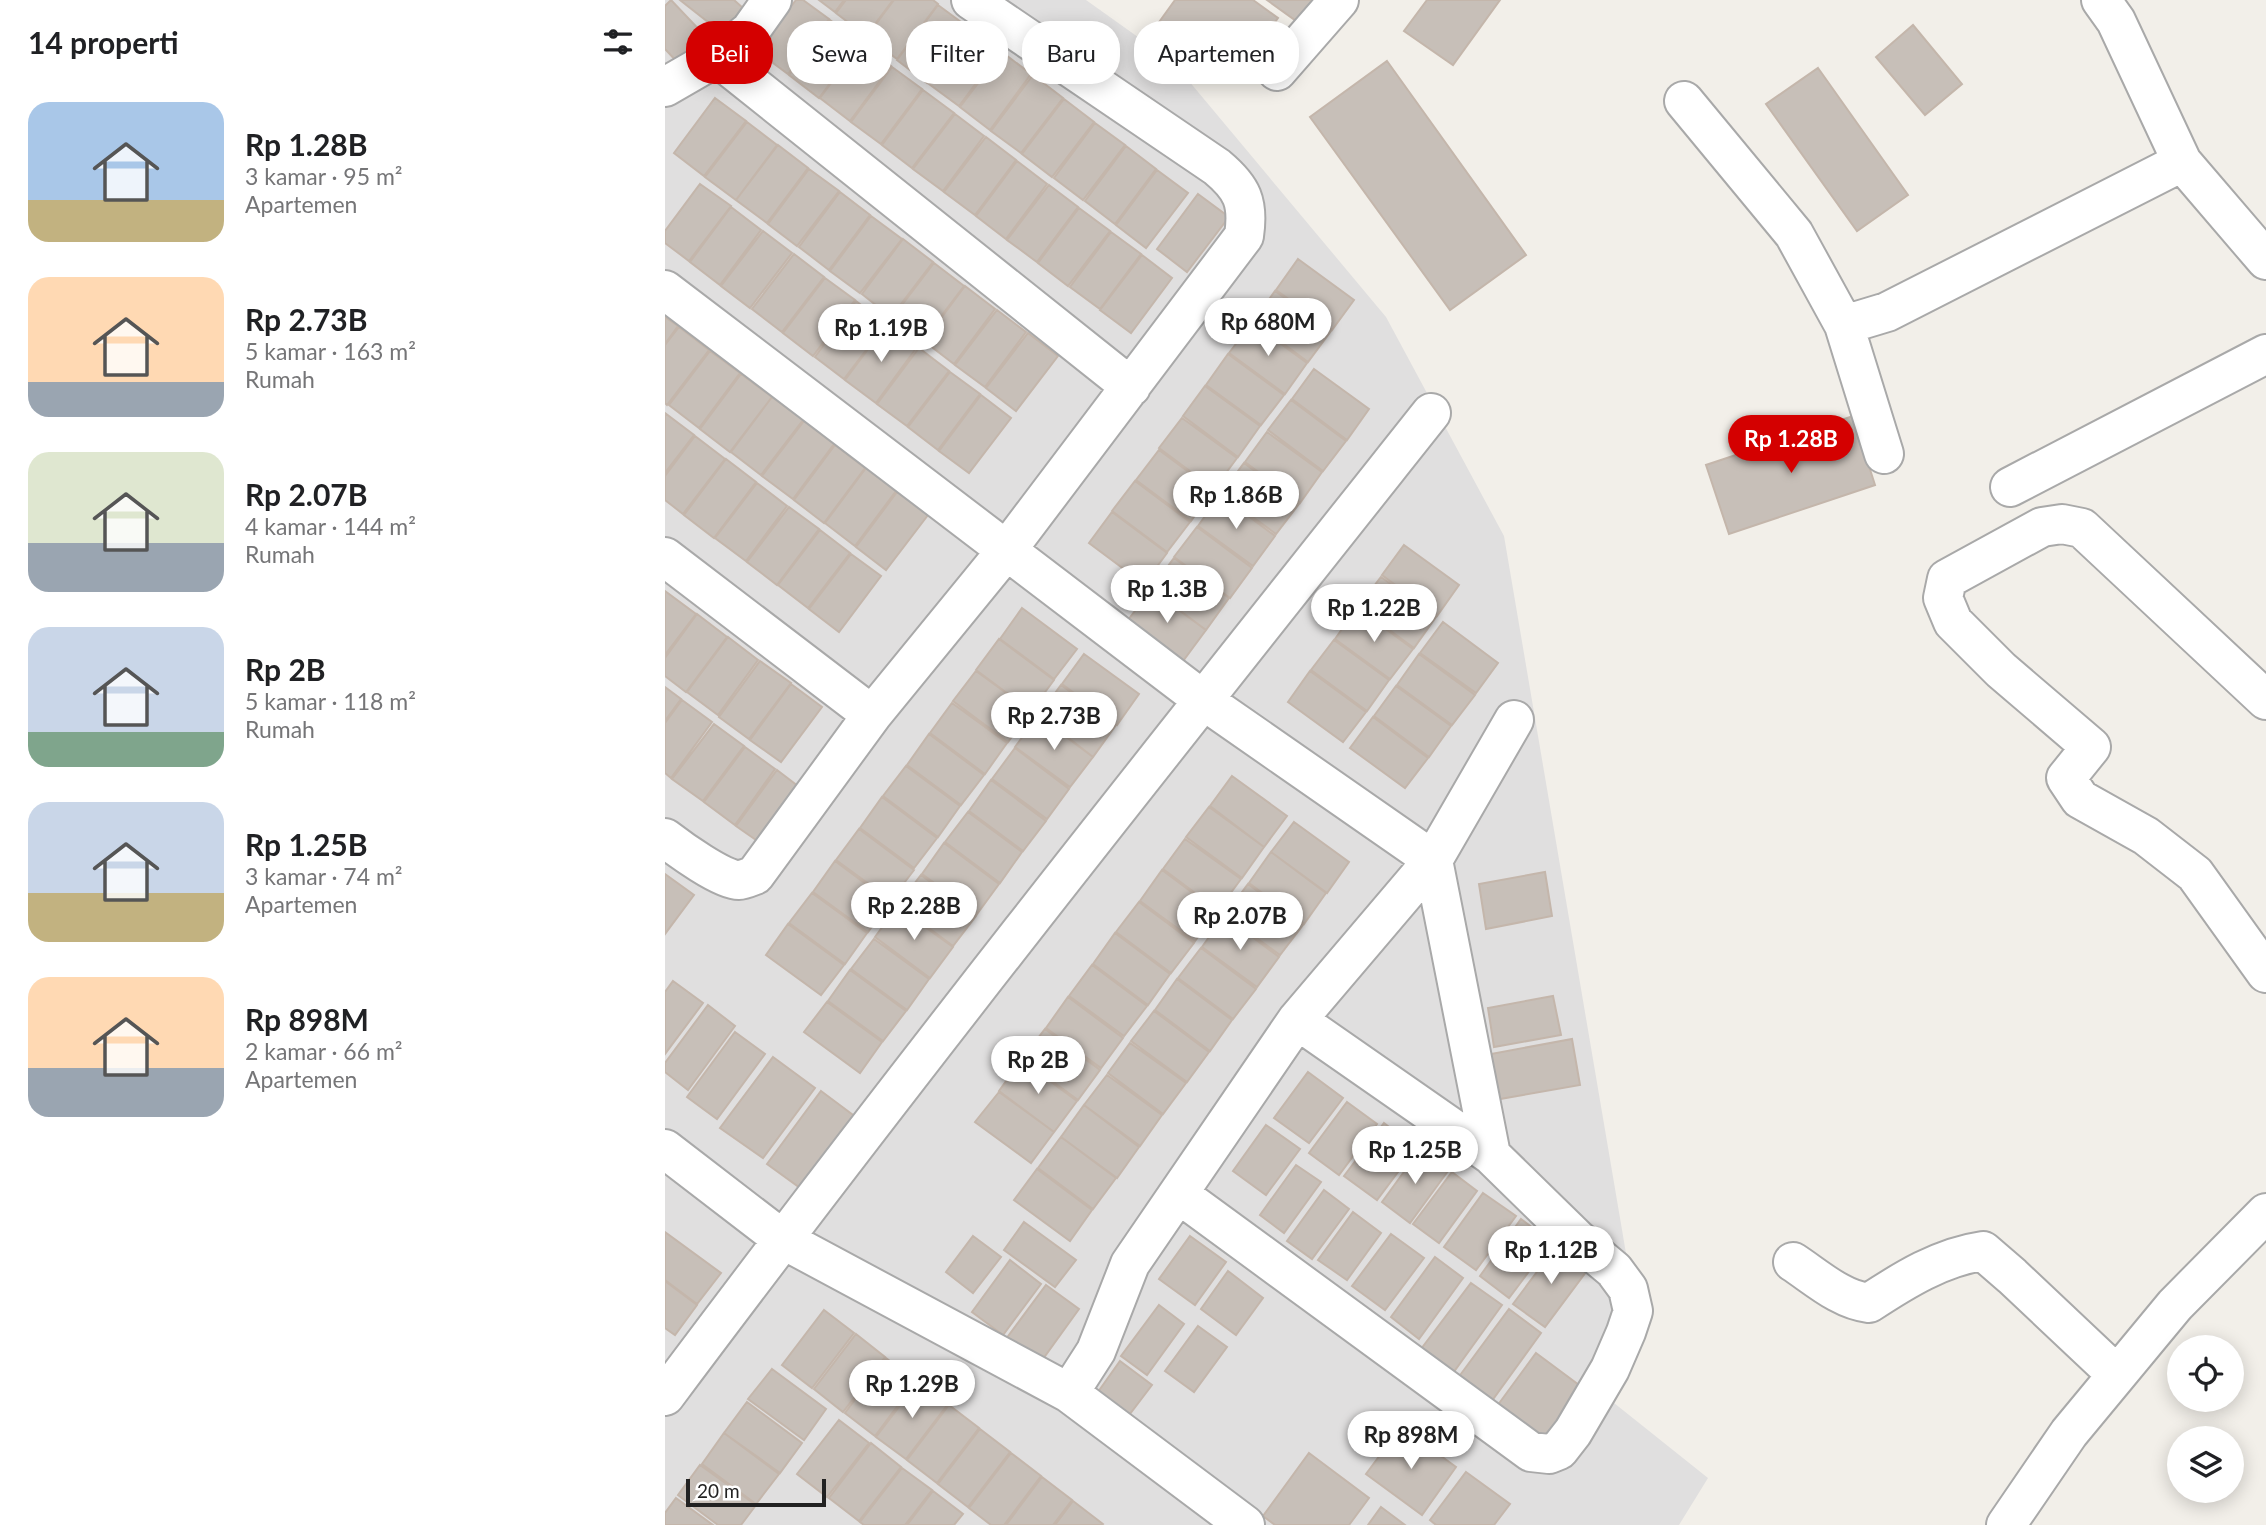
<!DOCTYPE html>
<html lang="id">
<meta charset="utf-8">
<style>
:root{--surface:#fff;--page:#f6f6f6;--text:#202124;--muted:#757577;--accent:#d40000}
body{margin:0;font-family:Lato,sans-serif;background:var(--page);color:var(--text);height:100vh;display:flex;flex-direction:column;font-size:26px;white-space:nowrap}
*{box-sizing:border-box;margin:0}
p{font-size:23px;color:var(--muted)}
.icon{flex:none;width:38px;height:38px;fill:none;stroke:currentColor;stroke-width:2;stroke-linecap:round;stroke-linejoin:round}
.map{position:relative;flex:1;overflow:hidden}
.side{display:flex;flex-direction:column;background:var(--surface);width:665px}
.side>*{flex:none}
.top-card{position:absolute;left:21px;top:21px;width:665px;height:63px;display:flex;gap:14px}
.fabs{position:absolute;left:1502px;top:1335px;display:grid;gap:14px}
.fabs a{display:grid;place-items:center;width:77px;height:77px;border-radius:50%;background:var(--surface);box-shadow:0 4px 18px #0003;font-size:35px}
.scale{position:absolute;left:21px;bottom:18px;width:140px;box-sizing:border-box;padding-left:7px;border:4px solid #222;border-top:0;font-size:19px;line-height:24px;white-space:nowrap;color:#222;-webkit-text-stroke:5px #fff;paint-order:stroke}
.price{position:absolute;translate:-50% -60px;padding:0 16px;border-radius:24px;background:#fff;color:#222;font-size:23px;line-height:46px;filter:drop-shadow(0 2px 4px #0008)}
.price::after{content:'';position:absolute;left:50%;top:42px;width:21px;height:16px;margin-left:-10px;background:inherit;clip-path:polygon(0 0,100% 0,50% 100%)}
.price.on{background:var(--accent);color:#fff}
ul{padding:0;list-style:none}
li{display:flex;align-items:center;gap:21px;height:175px;padding:0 28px}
li span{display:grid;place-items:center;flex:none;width:196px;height:140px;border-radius:21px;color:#555}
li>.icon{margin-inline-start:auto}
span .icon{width:84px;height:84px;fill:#fffc;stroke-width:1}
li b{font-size:30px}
h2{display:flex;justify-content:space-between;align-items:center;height:84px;padding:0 28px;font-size:30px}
.tag{padding:0 24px;border-radius:28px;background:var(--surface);box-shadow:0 4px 18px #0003;font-size:24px;line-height:63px}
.tag.on{background:var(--accent);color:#fff}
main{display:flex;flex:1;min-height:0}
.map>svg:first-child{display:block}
</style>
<main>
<section class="side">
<h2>14 properti<svg class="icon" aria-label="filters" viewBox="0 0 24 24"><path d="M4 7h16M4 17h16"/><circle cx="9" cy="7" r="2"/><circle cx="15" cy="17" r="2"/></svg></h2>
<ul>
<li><span style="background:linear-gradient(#a9c7e8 70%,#c2b280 0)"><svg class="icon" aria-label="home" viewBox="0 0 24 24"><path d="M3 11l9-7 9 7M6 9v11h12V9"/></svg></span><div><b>Rp 1.28B</b><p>3 kamar · 95 m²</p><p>Apartemen</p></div></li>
<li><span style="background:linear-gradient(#ffd9b3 75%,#9aa5b1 0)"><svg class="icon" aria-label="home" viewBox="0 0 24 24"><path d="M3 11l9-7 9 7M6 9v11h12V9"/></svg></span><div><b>Rp 2.73B</b><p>5 kamar · 163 m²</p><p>Rumah</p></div></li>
<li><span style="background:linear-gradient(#dfe7d0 65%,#9aa5b1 0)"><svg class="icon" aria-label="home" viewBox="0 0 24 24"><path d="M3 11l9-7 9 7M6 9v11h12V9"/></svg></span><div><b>Rp 2.07B</b><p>4 kamar · 144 m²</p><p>Rumah</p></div></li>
<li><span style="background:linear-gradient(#c9d6e8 75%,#7fa58c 0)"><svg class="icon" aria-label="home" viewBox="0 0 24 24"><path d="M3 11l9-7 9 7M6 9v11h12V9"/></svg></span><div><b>Rp 2B</b><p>5 kamar · 118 m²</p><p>Rumah</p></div></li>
<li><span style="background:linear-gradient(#c9d6e8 65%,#c2b280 0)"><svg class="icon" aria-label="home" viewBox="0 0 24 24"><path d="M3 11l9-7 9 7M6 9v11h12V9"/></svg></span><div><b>Rp 1.25B</b><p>3 kamar · 74 m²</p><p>Apartemen</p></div></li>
<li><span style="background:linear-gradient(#ffd9b3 65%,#9aa5b1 0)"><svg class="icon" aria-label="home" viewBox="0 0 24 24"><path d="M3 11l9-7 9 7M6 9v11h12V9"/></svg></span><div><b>Rp 898M</b><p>2 kamar · 66 m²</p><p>Apartemen</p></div></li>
</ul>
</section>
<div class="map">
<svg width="1601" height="1525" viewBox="0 0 1601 1525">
<rect width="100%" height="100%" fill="#f2efe9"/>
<!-- residential -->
<path fill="#e0dfdf" d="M0 0H421L508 62 721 317 839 536 963 1265 944 1399 1043 1478 1014 1525H0Z"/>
<!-- building -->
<path fill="#c7bfb8" stroke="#c4b6ab" stroke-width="2" d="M6 0 43 39 15 65 0 49V6Z
M15 0H69L78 8 57 33Z
M131 0H138L164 19 123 74 92 51Z
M154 0H179L170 12Z
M181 0H228L201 36 171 13Z
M229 0H268L273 4 232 59 202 36Z
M510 0H588L613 18 568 80 492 25Z
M602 0H651L634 23Z
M762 0H835L788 65 739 31Z
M273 5 304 28 262 83 232 60Z
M165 20 195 43 154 98 124 75Z
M1248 25 1297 84 1260 115 1211 57Z
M305 29 335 51 294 106 264 84Z
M196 43 226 66 185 121 155 98Z
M337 52 366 74 325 130 295 107Z
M722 61 861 255 785 310 645 117Z
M227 67 257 89 216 144 186 122Z
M1153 68 1243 195 1192 231 1101 104Z
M368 75 398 98 356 153 326 131Z
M258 90 289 113 247 168 217 145Z
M50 98 81 121 39 176 9 153Z
M399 99 429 122 387 177 357 154Z
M290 114 319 136 278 191 248 169Z
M82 122 112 145 71 200 40 177Z
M430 123 460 145 418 200 389 178Z
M321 137 351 160 310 215 279 192Z
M113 145 143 168 102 223 71 200Z
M461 146 491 169 450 224 420 201Z
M352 161 382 184 341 239 311 216Z
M144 169 174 191 132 246 103 224Z
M492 170 523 193 481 248 451 225Z
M35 184 66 206 24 261 0 243V231Z
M384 185 413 207 372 262 342 240Z
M175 192 205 215 164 270 134 247Z
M533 194 564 217 522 272 492 249Z
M66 207 96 230 55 285 25 262Z
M414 208 445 231 403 286 373 263Z
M206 216 237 239 195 293 165 271Z
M98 231 127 253 85 308 56 286Z
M446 232 476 254 435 309 405 287Z
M238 239 268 262 226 317 197 294Z
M129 254 159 277 117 332 87 309Z
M477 255 507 278 466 333 435 310Z
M633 259 689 300 667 330 611 290Z
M269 263 299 286 258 340 227 318Z
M160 278 190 300 148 356 118 333Z
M300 286 330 309 289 364 259 341Z
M610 291 666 331 643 362 588 321Z
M191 301 221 324 179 379 150 357Z
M332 310 361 332 320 387 290 365Z
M0 317 13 326 0 344Z
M587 323 642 363 620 394 564 353Z
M222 324 252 347 211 403 180 380Z
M14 327 44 350 2 405 0 403V345Z
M363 333 393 356 351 411 321 388Z
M254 348 284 371 242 426 212 404Z
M45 351 75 373 34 428 4 405Z
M563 354 619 395 596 425 541 385Z
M649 369 704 409 682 440 627 399Z
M285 372 315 394 273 450 243 427Z
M76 374 107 397 65 452 35 429Z
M540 386 595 426 573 457 518 416Z
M316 395 346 418 304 473 274 451Z
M107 397 138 420 96 475 66 452Z
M626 400 681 441 658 471 603 430Z
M0 413 29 435 0 473Z
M1188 416 1210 485 1064 534 1041 465Z
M517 418 572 458 549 489 494 448Z
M139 421 169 444 128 499 97 476Z
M602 432 657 472 635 503 580 462Z
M30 436 60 459 18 514 0 500V476Z
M170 445 200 468 159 523 129 500Z
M494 450 548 490 526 521 471 480Z
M61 459 91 482 49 538 19 515Z
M579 463 634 504 611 534 556 494Z
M201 468 231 491 190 546 160 523Z
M470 481 525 522 502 552 447 511Z
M92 483 122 506 81 561 50 538Z
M232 492 263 515 221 570 191 547Z
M555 495 610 536 588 566 533 526Z
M124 507 154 529 112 585 82 562Z
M447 512 502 553 479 584 424 543Z
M532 527 587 568 565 598 509 557Z
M155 530 185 553 143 608 113 585Z
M739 545 794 585 772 616 717 575Z
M186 554 216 576 174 632 144 609Z
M509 558 564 598 541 630 486 589Z
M716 577 771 617 749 648 693 607Z
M486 590 541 630 518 661 463 620Z
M0 591 31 614 0 655Z
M357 608 412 649 389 679 335 639Z
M692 608 748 649 725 679 670 639Z
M32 614 62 637 21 692 0 676V658Z
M778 622 833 663 811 693 755 653Z
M63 637 93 660 53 715 22 692Z
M334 639 389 680 366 711 311 670Z
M669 640 724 680 702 711 646 670Z
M419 654 474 694 452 725 397 684Z
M754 654 810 695 787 725 732 685Z
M95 661 126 683 84 739 54 717Z
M311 671 366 711 343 742 288 701Z
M645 671 701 712 678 742 623 702Z
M126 684 157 707 116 762 85 740Z
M396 685 451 725 428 757 374 715Z
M731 686 786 726 764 757 709 716Z
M0 687 16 699 0 721Z
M17 700 47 722 6 778 0 773V723Z
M287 703 342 743 320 774 265 733Z
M373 716 428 757 405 787 350 747Z
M708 717 763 758 740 788 685 748Z
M49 724 79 746 38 801 7 779Z
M264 734 319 775 296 805 242 765Z
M80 747 110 769 70 825 39 802Z
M350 748 404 789 382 819 327 779Z
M241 766 295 806 273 837 218 796Z
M112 770 142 793 101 847 71 826Z
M567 776 622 816 599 847 545 806Z
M326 780 381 821 358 851 304 811Z
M217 797 272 838 249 868 195 828Z
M544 807 599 847 577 878 521 837Z
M303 812 357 852 335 883 280 842Z
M629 822 684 862 662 893 606 852Z
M194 829 249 870 226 900 171 860Z
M520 839 576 879 553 910 498 869Z
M279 843 334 884 312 914 257 874Z
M606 852 661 893 639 924 584 883Z
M170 861 225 902 203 932 148 892Z
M497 870 552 911 530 941 475 901Z
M880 872 887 916 821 929 814 884Z
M0 874 29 895 0 934Z
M256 875 311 916 288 946 233 905Z
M583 884 638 925 615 955 560 915Z
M147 893 202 933 180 964 124 923Z
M474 902 529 943 506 973 451 932Z
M232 907 288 947 265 978 210 937Z
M559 916 614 957 592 987 537 947Z
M123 924 179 965 156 995 101 955Z
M450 933 505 974 483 1005 428 964Z
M209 939 264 979 242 1010 186 969Z
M536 948 591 989 568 1019 513 978Z
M427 965 482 1006 459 1036 404 996Z
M185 970 241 1011 218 1041 163 1001Z
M512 979 567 1020 545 1051 490 1010Z
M8 981 38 1003 0 1054V992Z
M888 996 896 1035 829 1047 823 1008Z
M403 997 458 1038 436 1068 381 1028Z
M162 1002 217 1042 195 1073 139 1032Z
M43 1005 70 1026 23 1090 0 1072V1063Z
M489 1011 544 1052 522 1082 466 1041Z
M380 1029 435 1070 413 1100 357 1059Z
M70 1032 100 1054 52 1119 22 1097Z
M907 1039 915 1085 835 1099 826 1054Z
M465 1043 521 1083 498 1114 443 1073Z
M108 1057 150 1088 98 1158 55 1128Z
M356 1060 412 1101 389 1132 334 1091Z
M643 1072 678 1098 644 1143 609 1118Z
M442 1075 497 1115 475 1146 419 1105Z
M156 1091 192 1118 138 1190 102 1164Z
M334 1092 389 1132 366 1163 310 1122Z
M682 1102 712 1124 674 1175 644 1153Z
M419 1105 474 1147 452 1178 396 1137Z
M719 1123 751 1148 712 1200 679 1176Z
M601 1125 635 1149 601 1195 568 1171Z
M396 1137 451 1178 428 1209 373 1168Z
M755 1150 783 1171 745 1223 717 1202Z
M631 1165 656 1182 619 1233 595 1215Z
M372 1169 427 1210 405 1241 349 1200Z
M787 1172 812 1191 774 1243 748 1224Z
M659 1190 684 1209 647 1259 622 1241Z
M818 1193 851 1216 811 1270 779 1247Z
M688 1212 716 1233 682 1280 653 1260Z
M856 1219 886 1242 844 1298 815 1276Z
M359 1222 411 1260 390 1287 339 1250Z
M0 1232 56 1273 32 1304 0 1280Z
M726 1234 759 1258 720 1310 687 1286Z
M308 1236 336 1257 308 1293 281 1272Z
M525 1236 561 1262 530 1305 494 1279Z
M892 1245 924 1268 880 1327 848 1304Z
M770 1257 798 1278 754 1339 726 1317Z
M345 1260 376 1284 338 1335 307 1312Z
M563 1271 598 1298 571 1335 536 1309Z
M0 1281 32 1305 10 1335 0 1328Z
M806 1283 837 1305 788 1373 756 1349Z
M381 1285 414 1309 375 1363 341 1339Z
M494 1305 519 1324 482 1375 456 1356Z
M844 1309 876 1333 826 1402 793 1378Z
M159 1310 189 1333 147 1388 117 1365Z
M533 1326 562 1347 529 1392 500 1371Z
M191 1334 220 1357 178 1412 149 1389Z
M871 1353 918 1388 874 1447 827 1413Z
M221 1358 251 1381 210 1436 180 1413Z
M455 1361 487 1385 458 1423 428 1399Z
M107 1369 161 1409 139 1440 83 1399Z
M253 1382 283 1404 241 1459 211 1437Z
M82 1402 137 1443 115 1473 59 1433Z
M284 1405 314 1428 272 1483 242 1460Z
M174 1420 204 1443 162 1497 132 1474Z
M736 1427 791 1467 757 1515 701 1474Z
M315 1429 345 1452 303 1507 273 1484Z
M59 1433 114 1474 91 1504 37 1464Z
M206 1443 236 1467 194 1521 164 1498Z
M346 1453 376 1476 339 1525H326L304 1508Z
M644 1453 704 1498 684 1525H610L598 1516Z
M35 1465 91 1505 76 1525H53L13 1495Z
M237 1468 267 1490 240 1525H199L195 1522Z
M801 1472 845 1504 829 1525H771L765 1520Z
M377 1477 407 1500 388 1525H341Z
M268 1491 298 1514 289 1525H242Z
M11 1498 48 1525H0V1513Z
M408 1501 438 1524 437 1525H390Z
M716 1507 740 1525H703Z"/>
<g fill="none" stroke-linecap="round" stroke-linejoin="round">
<defs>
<path id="street" d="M1436 0 1451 21 1517 162 1601 260
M52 57 466 387
M612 71 674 0
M0 87 52 57 85 31 107 0
M1019 101 1129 234 1179 325 1222 312 1517 162
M0 290 538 700 768 860 826 1155
M1179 325 1219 454
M1345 487 1601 354
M0 557 207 715
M1601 700 1417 528 1397 524 1377 527 1282 579 1278 598 1288 622 1336 670 1426 747 1401 778 1415 799 1481 836 1530 874 1601 973
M0 838C13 848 58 881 74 880 78 880 85 877 90 875L207 715 341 551 579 236C584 202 577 188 552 167L306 0
M0 1149 117 1239 404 1393 580 1525
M515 1195 866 1452 884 1454 894 1450 908 1432 945 1369 961 1332 968 1311 963 1289 949 1270 912 1239 826 1155 632 1020
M1128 1262C1151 1277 1176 1300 1204 1303 1239 1280 1276 1257 1318 1251L1347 1276 1452 1375
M404 1393 431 1351 465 1264 632 1020 768 860 849 720
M0 1396C249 1063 508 738 766 413
M1341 1525 1404 1433 1510 1305 1601 1213"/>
</defs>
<!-- street casing -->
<use href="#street" stroke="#a9a9a9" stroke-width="42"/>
<!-- street -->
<use href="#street" stroke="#fff" stroke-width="38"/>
</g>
</svg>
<div class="fabs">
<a><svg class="icon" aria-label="locate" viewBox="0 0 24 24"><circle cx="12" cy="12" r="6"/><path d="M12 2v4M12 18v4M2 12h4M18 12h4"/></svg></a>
<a><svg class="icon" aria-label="layers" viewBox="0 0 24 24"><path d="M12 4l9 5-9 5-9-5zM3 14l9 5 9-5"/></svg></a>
</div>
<div class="scale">20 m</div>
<b class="price" style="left:603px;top:358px">Rp 680M</b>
<b class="price" style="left:216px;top:364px">Rp 1.19B</b>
<b class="price on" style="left:1126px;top:475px">Rp 1.28B</b>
<b class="price" style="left:571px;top:531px">Rp 1.86B</b>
<b class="price" style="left:502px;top:625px">Rp 1.3B</b>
<b class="price" style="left:709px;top:644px">Rp 1.22B</b>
<b class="price" style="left:389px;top:752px">Rp 2.73B</b>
<b class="price" style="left:249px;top:942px">Rp 2.28B</b>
<b class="price" style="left:575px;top:952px">Rp 2.07B</b>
<b class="price" style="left:373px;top:1096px">Rp 2B</b>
<b class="price" style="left:750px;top:1186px">Rp 1.25B</b>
<b class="price" style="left:886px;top:1286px">Rp 1.12B</b>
<b class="price" style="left:247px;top:1420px">Rp 1.29B</b>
<b class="price" style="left:746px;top:1471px">Rp 898M</b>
<div class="top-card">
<a class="tag on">Beli</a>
<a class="tag">Sewa</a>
<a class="tag">Filter</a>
<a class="tag">Baru</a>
<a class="tag">Apartemen</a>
</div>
</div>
</main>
